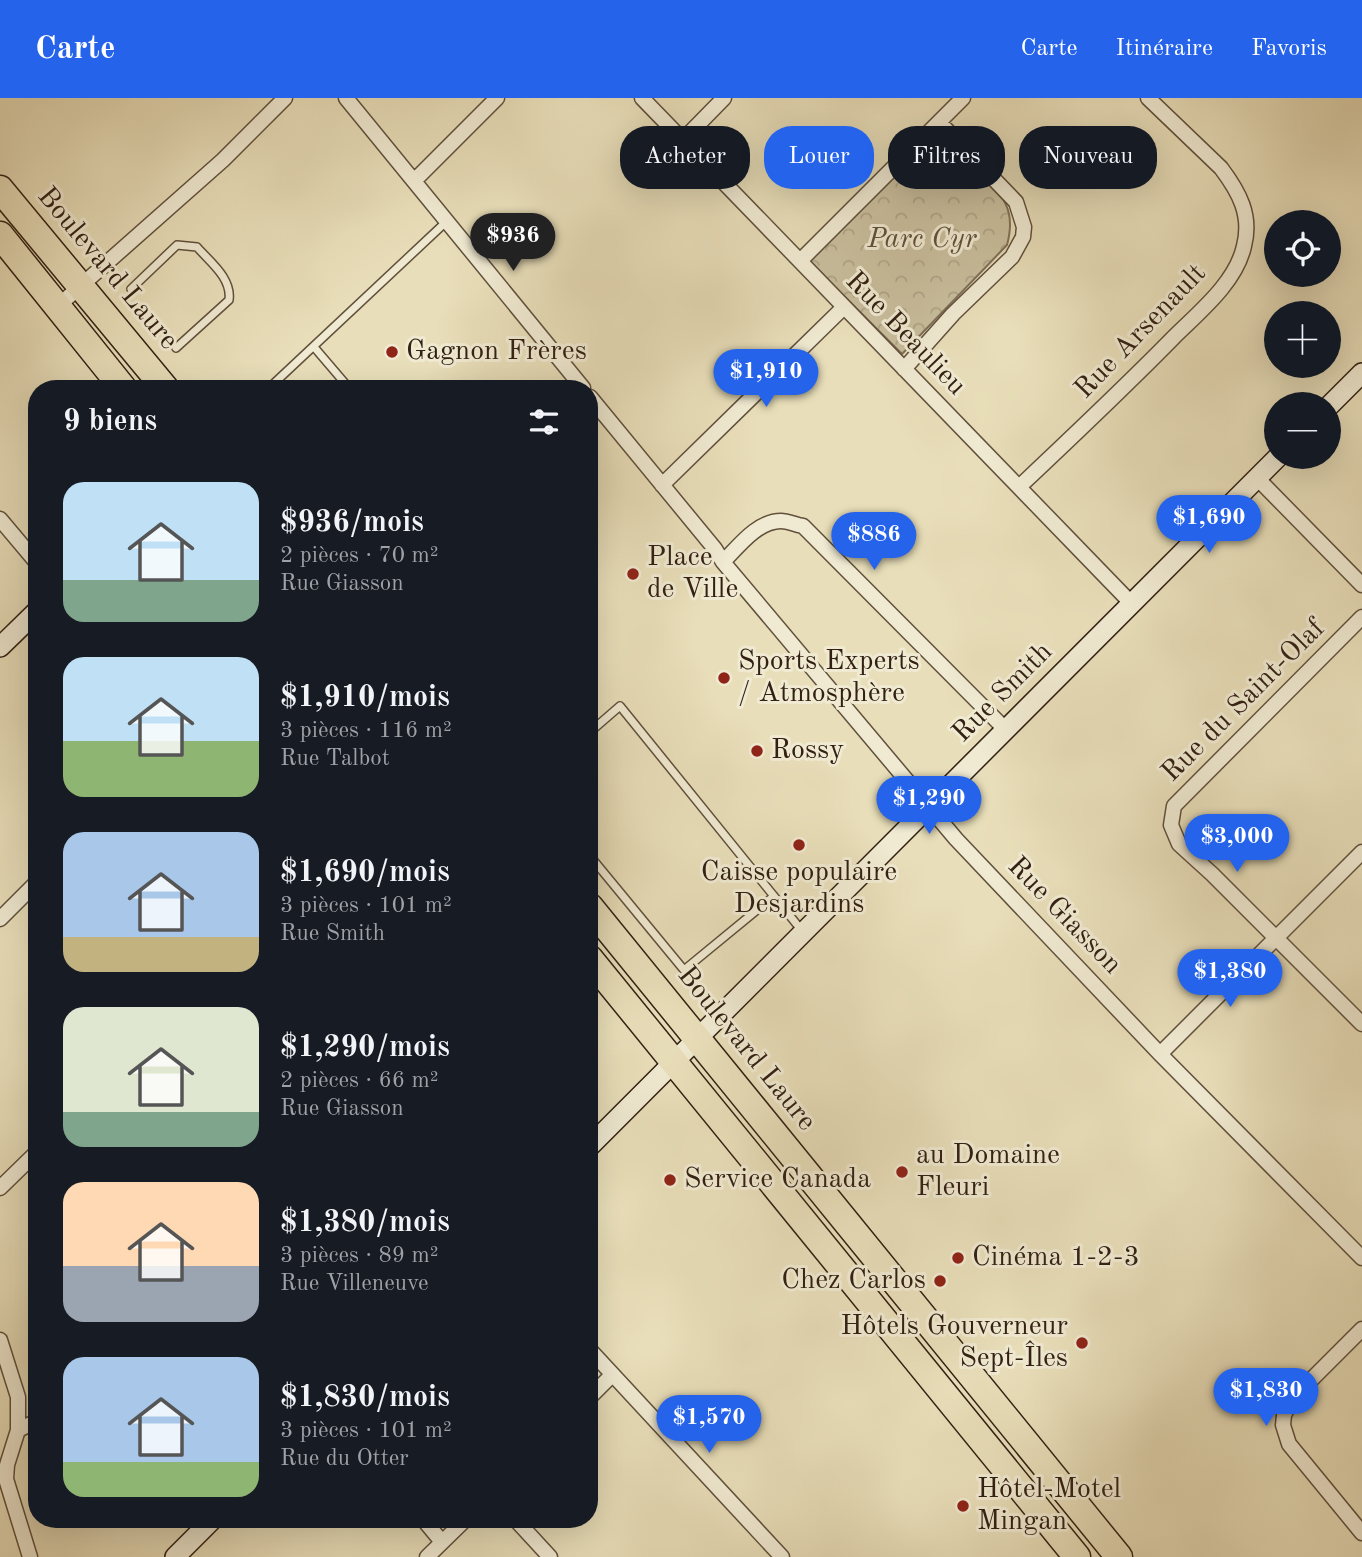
<!DOCTYPE html>
<html lang="fr">
<meta charset="utf-8">
<style>
:root{--surface:#171b24;--page:#20242c;--text:#f1f3f6;--muted:#9ea1a6;--accent:#2563eb}
body{margin:0;font-family:"Old Standard TT",serif;background:var(--page);color:var(--text);height:100vh;display:flex;flex-direction:column;font-size:26px;white-space:nowrap}
*{box-sizing:border-box;margin:0}
p{font-size:23px;color:var(--muted)}
.icon{flex:none;width:38px;height:38px;fill:none;stroke:currentColor;stroke-width:2;stroke-linecap:round;stroke-linejoin:round}
.map{position:relative;flex:1;overflow:hidden}
.sheet{position:absolute;left:28px;top:282px;width:570px;height:1148px;display:flex;flex-direction:column;background:var(--surface);border-radius:28px;box-shadow:0 7px 28px #0002}
.sheet>*{flex:none}
.hud{position:absolute;left:620px;top:28px;width:637px;height:63px;display:flex;gap:14px}
.fabs{position:absolute;left:1264px;top:112px;display:grid;gap:14px}
.fabs a{display:grid;place-items:center;width:77px;height:77px;border-radius:50%;background:var(--surface);box-shadow:0 7px 28px #0002;font-size:35px}
.price{position:absolute;translate:-50% -60px;padding:0 16px;border-radius:24px;background:var(--accent);color:#fff;font-size:23px;line-height:46px;filter:drop-shadow(0 2px 4px #0008)}
.price::after{content:'';position:absolute;left:50%;top:42px;width:21px;height:16px;margin-left:-10px;background:inherit;clip-path:polygon(0 0,100% 0,50% 100%)}
.price.current{background:#222;color:#fff}
ul{padding:0;list-style:none}
li{display:flex;align-items:center;gap:21px;height:175px;padding:0 35px}
li span{display:grid;place-items:center;flex:none;width:196px;height:140px;border-radius:21px;color:#555}
li>.icon{margin-inline-start:auto}
span .icon{width:84px;height:84px;fill:#fffc;stroke-width:1}
li b{font-size:30px}
h2{display:flex;justify-content:space-between;align-items:center;height:84px;padding:0 35px;font-size:30px}
.tag{padding:0 24px;border-radius:28px;background:var(--surface);box-shadow:0 7px 28px #0002;font-size:24px;line-height:63px}
.tag.current{background:var(--accent);color:#fff}
header{display:flex;align-items:center;gap:42px;box-sizing:border-box;height:98px;padding:0 35px;background:var(--accent);color:#fff}
header strong{font-size:33px}
nav{display:flex;gap:38px;margin-inline-start:auto;font-size:24px}
.map>svg:first-child{display:block}
</style>
<header>
<strong>Carte</strong>
<nav><a>Carte</a><a>Itinéraire</a><a>Favoris</a></nav>
</header>
<div class="map">
<svg width="1362" height="1459" viewBox="0 0 1362 1459">
<defs>
<pattern id="park-crowns" width="20" height="18" patternUnits="userSpaceOnUse" patternTransform="scale(1.75)"><rect width="20" height="18" fill="#c9be9d"/><path d="M2 6a3 3 0 1 1 6 0M12 15a3 3 0 1 1 6 0" fill="none" stroke="#ada386"/></pattern>
</defs>
<rect width="100%" height="100%" fill="#e8deb9"/>
<filter id="stains"><feTurbulence type="fractalNoise" baseFrequency=".00286" numOctaves="4"/><feColorMatrix values="0 0 0 0 .2 0 0 0 0 .09 0 0 0 0 .02 0 0 0 .5 -.17"/></filter>
<radialGradient id="worn" r=".72"><stop offset=".6" stop-color="#630" stop-opacity="0"/><stop offset="1" stop-color="#630" stop-opacity=".3"/></radialGradient>
<!-- park -->
<path fill="url(#park-crowns)" stroke="#7e6f58" stroke-width="2" d="M937 33C950 46 964 59 977 72 1002 97 1017 110 1007 147L902 256 809 163Z"/>
<g fill="none" stroke-linecap="round" stroke-linejoin="round">
<defs>
<path id="lane" d="M131 191 177 147 197 149C210 164 232 180 229 202L176 250
M314 249 349 290
M269 290 447 123
M590 634 620 608 803 834
M590 758 684 872 774 798"/>
<path id="street" d="M346 0 583 290
M642 0 1132 506
M683 42 724 0
M414 83 497 0
M800 163 963 0
M58 208 223 62 285 0
M904 271 953 216 1012 159 1023 139 1024 129 1016 104 939 24
M590 299 715 451 723 464 956 741 1160 956 1362 1160
M1257 380 1362 487
M662 387 844 209
M1019 389C1071 340 1123 291 1173 240 1198 215 1236 185 1244 148 1252 117 1239 94 1221 70L1148 0
M0 421 37 465
M723 464C738 449 757 423 781 423 788 423 796 427 803 428L1006 632
M1362 519 1174 708 1171 727 1179 746 1212 776 1362 926
M0 821 37 784
M1160 956 1362 754
M0 1090 37 1054
M1362 1231 1310 1283 1288 1309 1284 1317 1283 1327 1289 1346 1362 1435
M0 1242 18 1299V1332L7 1367 6 1381 30 1459
M590 1252 782 1459
M590 1299 612 1277
M18 1332 37 1323
M423 1421 442 1444
M515 1421 550 1459
M427 1459 466 1421"/>
<path id="secondary" d="M1328 309 1362 275
M0 549 37 513
M590 1048 1278 359
M175 1459 213 1421"/>
<path id="highway" d="M0 91 165 290
M0 137 123 290
M590 809 1119 1459
M590 861 1077 1459"/>
</defs>
<!-- lane casing -->
<use href="#lane" stroke="#60503c" stroke-width="10"/>
<!-- street casing -->
<use href="#street" stroke="#60503c" stroke-width="17"/>
<!-- secondary casing -->
<use href="#secondary" stroke="#322013" stroke-width="22"/>
<!-- highway casing -->
<use href="#highway" stroke="#322013" stroke-width="29"/>
<!-- lane -->
<use href="#lane" stroke="#f0ead2" stroke-width="7"/>
<!-- street -->
<use href="#street" stroke="#f0ead2" stroke-width="14"/>
<!-- secondary -->
<use href="#secondary" stroke="#f0ead2" stroke-width="19"/>
<!-- highway -->
<use href="#highway" stroke="#e8deb9" stroke-width="26"/>
</g>
<!-- markers -->
<g fill="#8f2418" stroke="#f0ead2" stroke-width="2.5">
<circle cx="392" cy="254" r="7"/>
<circle cx="633" cy="476" r="7"/>
<circle cx="724" cy="580" r="7"/>
<circle cx="757" cy="653" r="7"/>
<circle cx="799" cy="747" r="7"/>
<circle cx="902" cy="1074" r="7"/>
<circle cx="670" cy="1082" r="7"/>
<circle cx="958" cy="1160" r="7"/>
<circle cx="940" cy="1183" r="7"/>
<circle cx="1082" cy="1245" r="7"/>
<circle cx="963" cy="1408" r="7"/>
</g>
<g text-anchor="middle" dominant-baseline="central" stroke-width="6" stroke-linejoin="round" paint-order="stroke">
<!-- park labels -->
<g font-size="28" font-style="italic" fill="#5f4f3c" stroke="#f0ead2">
<text x="922" y="142">Parc Cyr</text>
</g>
<!-- street labels -->
<g font-size="28" fill="#322013" stroke="#f0ead2">
<text transform="translate(107 171) rotate(50)">Boulevard Laure</text>
<text transform="translate(1141 234) rotate(-46)">Rue Arsenault</text>
<text transform="translate(905 236) rotate(46)">Rue Beaulieu</text>
<text transform="translate(1003 595) rotate(-45)">Rue Smith</text>
<text transform="translate(1244 603) rotate(-45)">Rue du Saint-Olaf</text>
<text transform="translate(1064 818) rotate(46)">Rue Giasson</text>
<text transform="translate(746 951) rotate(51)">Boulevard Laure</text>
</g>
<!-- poi labels -->
<g font-size="28" fill="#322013" stroke="#f0ead2" text-anchor="start">
<text x="406" y="254">Gagnon Frères</text>
<text x="647" y="460">Place<tspan x="647" dy="32">de Ville</tspan></text>
<text x="738" y="564">Sports Experts<tspan x="738" dy="32">/ Atmosphère</tspan></text>
<text x="771" y="653">Rossy</text>
<text x="799" y="775" text-anchor="middle">Caisse populaire<tspan x="799" dy="32">Desjardins</tspan></text>
<text x="916" y="1058">au Domaine<tspan x="916" dy="32">Fleuri</tspan></text>
<text x="684" y="1082">Service Canada</text>
<text x="972" y="1160">Cinéma 1-2-3</text>
<text x="926" y="1183" text-anchor="end">Chez Carlos</text>
<text x="1068" y="1229" text-anchor="end">Hôtels Gouverneur<tspan x="1068" dy="32">Sept-Îles</tspan></text>
<text x="977" y="1392">Hôtel-Motel<tspan x="977" dy="32">Mingan</tspan></text>
</g>
</g>
<rect width="100%" height="100%" filter="url(#stains)"/>
<rect width="100%" height="100%" fill="url(#worn)"/>
</svg>
<div class="fabs">
<a><svg class="icon" aria-label="locate" viewBox="0 0 24 24"><circle cx="12" cy="12" r="6"/><path d="M12 2v4M12 18v4M2 12h4M18 12h4"/></svg></a>
<a>+</a>
<a>−</a>
</div>
<b class="price current" style="left:513px;top:175px">$936</b>
<b class="price" style="left:766px;top:311px">$1,910</b>
<b class="price" style="left:1209px;top:457px">$1,690</b>
<b class="price" style="left:874px;top:474px">$886</b>
<b class="price" style="left:929px;top:738px">$1,290</b>
<b class="price" style="left:1237px;top:776px">$3,000</b>
<b class="price" style="left:1230px;top:911px">$1,380</b>
<b class="price" style="left:1266px;top:1330px">$1,830</b>
<b class="price" style="left:709px;top:1357px">$1,570</b>
<div class="hud">
<a class="tag">Acheter</a>
<a class="tag current">Louer</a>
<a class="tag">Filtres</a>
<a class="tag">Nouveau</a>
</div>
<section class="sheet">
<h2>9 biens<svg class="icon" aria-label="filters" viewBox="0 0 24 24"><path d="M4 7h16M4 17h16"/><circle cx="9" cy="7" r="2"/><circle cx="15" cy="17" r="2"/></svg></h2>
<ul>
<li><span style="background:linear-gradient(#bfe0f5 70%,#7fa58c 0)"><svg class="icon" aria-label="home" viewBox="0 0 24 24"><path d="M3 11l9-7 9 7M6 9v11h12V9"/></svg></span><div><b>$936/mois</b><p>2 pièces · 70 m²</p><p>Rue Giasson</p></div></li>
<li><span style="background:linear-gradient(#bfe0f5 60%,#8fb573 0)"><svg class="icon" aria-label="home" viewBox="0 0 24 24"><path d="M3 11l9-7 9 7M6 9v11h12V9"/></svg></span><div><b>$1,910/mois</b><p>3 pièces · 116 m²</p><p>Rue Talbot</p></div></li>
<li><span style="background:linear-gradient(#a9c7e8 75%,#c2b280 0)"><svg class="icon" aria-label="home" viewBox="0 0 24 24"><path d="M3 11l9-7 9 7M6 9v11h12V9"/></svg></span><div><b>$1,690/mois</b><p>3 pièces · 101 m²</p><p>Rue Smith</p></div></li>
<li><span style="background:linear-gradient(#dfe7d0 75%,#7fa58c 0)"><svg class="icon" aria-label="home" viewBox="0 0 24 24"><path d="M3 11l9-7 9 7M6 9v11h12V9"/></svg></span><div><b>$1,290/mois</b><p>2 pièces · 66 m²</p><p>Rue Giasson</p></div></li>
<li><span style="background:linear-gradient(#ffd9b3 60%,#9aa5b1 0)"><svg class="icon" aria-label="home" viewBox="0 0 24 24"><path d="M3 11l9-7 9 7M6 9v11h12V9"/></svg></span><div><b>$1,380/mois</b><p>3 pièces · 89 m²</p><p>Rue Villeneuve</p></div></li>
<li><span style="background:linear-gradient(#a9c7e8 75%,#8fb573 0)"><svg class="icon" aria-label="home" viewBox="0 0 24 24"><path d="M3 11l9-7 9 7M6 9v11h12V9"/></svg></span><div><b>$1,830/mois</b><p>3 pièces · 101 m²</p><p>Rue du Otter</p></div></li>
</ul>
</section>
</div>
